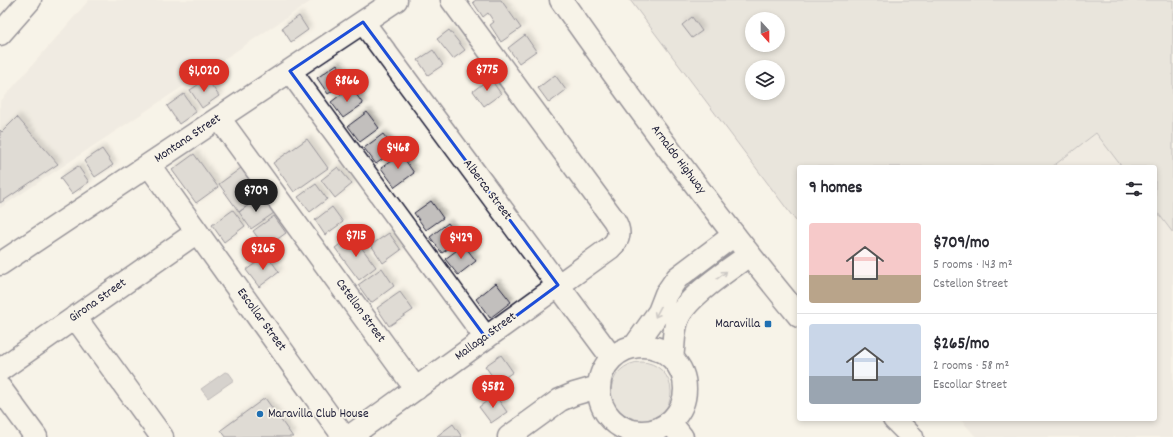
<!DOCTYPE html>
<meta charset="utf-8">
<style>
:root{--surface:#fff;--page:#f7f7f7;--text:#2b2b33;--muted:#7c7c81;--line:#e1e1e2;--accent:#d93025}
body{margin:0;font-family:Dekko,sans-serif;background:var(--page);color:var(--text);height:100vh;display:flex;flex-direction:column;font-size:15px;white-space:nowrap}
*{box-sizing:border-box;margin:0}
p{font-size:13px;color:var(--muted)}
.icon{flex:none;width:22px;height:22px;fill:none;stroke:currentColor;stroke-width:2;stroke-linecap:round;stroke-linejoin:round}
.map{position:relative;flex:1;overflow:hidden}
.details{position:absolute;left:797px;top:165px;width:360px;height:256px;display:flex;flex-direction:column;background:var(--surface);border-radius:4px;box-shadow:0 2px 6px #0003}
.details>*{flex:none}
.needle{width:26px;rotate:159deg}
.controls{position:absolute;left:745px;top:12px;display:grid;gap:8px}
.controls a{display:grid;place-items:center;width:40px;height:40px;border-radius:50%;background:var(--surface);box-shadow:0 2px 6px #0003;font-size:20px}
.price{position:absolute;translate:-50% -34px;padding:0 9px;border-radius:14px;background:var(--accent);color:#fff;font-size:13px;line-height:26px;filter:drop-shadow(0 1px 2px #0008)}
.price::after{content:'';position:absolute;left:50%;top:24px;width:12px;height:9px;margin-left:-6px;background:inherit;clip-path:polygon(0 0,100% 0,50% 100%)}
.price.active{background:#222;color:#fff}
ul{padding:0;list-style:none}
li{display:flex;align-items:center;gap:12px;height:100px;padding:0 12px}
li+li{border-top:1px solid var(--line)}
li span{display:grid;place-items:center;flex:none;width:112px;height:80px;border-radius:4px;color:#555}
li>.icon{margin-inline-start:auto}
span .icon{width:48px;height:48px;fill:#fffc;stroke-width:1}
li b{font-size:17px}
h2{display:flex;justify-content:space-between;align-items:center;height:48px;padding:0 12px;font-size:17px}
.map>svg:first-child{display:block}
</style>
<div class="map">
<svg width="1173" height="437" viewBox="0 0 1173 437">
<defs>
<filter id="shadow"><feDropShadow dx="3.5" dy="-3.5" stdDeviation="2" flood-color="#0004"/></filter>
</defs>
<rect width="100%" height="100%" fill="#f7f3e8"/>
<filter id="ink" filterUnits="userSpaceOnUse"><feTurbulence type="fractalNoise" baseFrequency=".025" numOctaves="2"/><feDisplacementMap in="SourceGraphic" scale="8" xChannelSelector="R" yChannelSelector="G"/><feConvolveMatrix kernelMatrix="1 2 1 2 8 2 1 2 1" color-interpolation-filters="sRGB"/></filter>
<g filter="url(#ink)">
<!-- built -->
<path fill="#e7e3db" d="M89 0H313L0 208V102Z
M1096 133 1122 167H1052Z
M1155 209 1173 233V437H976L960 419H1155Z"/>
<!-- green -->
<path fill="#d8d5cf" stroke="#7d7c85" fill-rule="evenodd" d="M630 0H1173V233L1155 209V167H1122L1096 133 1052 167H799V225ZM752 19H778V45H752ZM752 67H778V93H752Z
M611 392a30 30 0 1 1 60 0a30 30 0 1 1-60 0Z"/>
<!-- water -->
<path fill="#aeabad" stroke="#76747f" d="M225 372 229 373 234 380 208 398 201 389Z"/>
<!-- building -->
<path fill="#c2bfbd" stroke="#22223b" filter="url(#shadow)" d="M476 0H501L521 28 501 42 490 25 494 22 488 13 483 17 473 2Z
M299 16 308 30 291 42 282 28Z
M692 17 702 31 692 38 682 25Z
M449 30 465 50 453 59 437 39Z
M525 35 536 51 519 63 508 48Z
M433 50 443 65 428 75 418 60Z
M337 64 348 81 328 94 317 78Z
M555 75 566 90 549 103 538 88Z
M490 78 501 94 484 106 473 91Z
M207 79 219 96 202 108 190 90Z
M351 87 363 104 343 118 331 102Z
M184 94 196 112 179 124 167 106Z
M367 112 379 128 360 142 348 126Z
M17 117 58 164 0 203V130L2 132Z
M383 134 395 150 376 164 364 148Z
M307 139 328 168 294 192 273 163Z
M102 149 113 165 95 177 84 161Z
M194 154 218 187 196 203 172 170Z
M401 154 414 173 395 187 381 168Z
M78 166 89 182 72 194 60 178Z
M338 167 352 184 335 198 321 180Z
M241 168 261 196 239 212 219 184Z
M316 184 327 199 310 212 298 197Z
M261 196 274 213 251 229 239 212Z
M431 201 443 218 426 230 414 213Z
M332 207 343 222 325 235 315 220Z
M233 210 245 226 224 242 212 225Z
M274 216 286 233 265 248 253 231Z
M448 223 461 240 442 253 430 237Z
M389 233 401 250 383 263 371 245Z
M352 235 376 267 359 280 335 248Z
M464 245 476 261 458 275 445 259Z
M267 255 279 272 259 287 246 270Z
M382 268 394 286 371 303 358 285Z
M496 283 511 302 490 318 476 299Z
M400 292 413 310 389 326 377 308Z
M501 355 513 372 497 383 485 366Z
M495 395 507 412 491 423 479 407Z
M265 398 293 437H226L221 430Z
M453 424 462 437H438L437 436Z"/>
<g fill="none" stroke-linecap="round" stroke-linejoin="round">
<defs>
<path id="minor" d="M363 22 612 358
M0 34 30 0
M290 71 486 338
M219 118 416 389
M149 165 344 437
M0 264 396 0
M75 317 162 437
M599 389a43 43 0 1 1 86 0a43 43 0 1 1-86 0Z
M634 347 659 312 666 294 677 278 734 235
M672 358C674 346 673 332 677 321 683 299 730 269 749 255
M0 370 197 232
M0 388 36 437
M670 422 682 437
M349 437 610 248C620 239 621 232 614 220L452 0
M509 437 560 400 574 394 598 387"/>
<path id="major" d="M561 0C637 108 715 214 799 316
M894 419 912 437"/>
</defs>
<!-- minor casing -->
<use href="#minor" stroke="#22223b" stroke-width="25"/>
<!-- major casing -->
<use href="#major" stroke="#22223b" stroke-width="25"/>
<!-- minor -->
<use href="#minor" stroke="#f7f3e8" stroke-width="22"/>
<!-- major -->
<use href="#major" stroke="#f7f3e8" stroke-width="22"/>
</g>
<!-- one-way arrows -->
<defs><path id="oneway-shaft" d="M-6 0H5M1.5-3L5.5 0L1.5 3" fill="none" stroke-width="1.6" stroke-linecap="round" stroke-linejoin="round"/></defs>
<g stroke="#97959a">
<use href="#oneway-shaft" transform="translate(722 275) rotate(-38)"/>
<use href="#oneway-shaft" transform="translate(658 312) rotate(118)"/>
</g>
</g>
<!-- marked area -->
<path d="M0 0H1173V437H0ZM363 22 558 285 486 338 290 71Z" fill="#f7f3e8" fill-opacity=".55" fill-rule="evenodd"/>
<path fill="none" stroke="#1d4ed8" stroke-width="3" stroke-linejoin="round" d="M363 22 558 285 486 338 290 71Z"/>
<!-- markers -->
<g fill="#1f6fb2" stroke="#f7f3e8" stroke-width="1.5">
<rect x="764" y="320" width="8" height="8" rx="2"/>
<circle cx="260" cy="414" r="4"/>
</g>
<g text-anchor="middle" dominant-baseline="central" stroke-width="3.5" stroke-linejoin="round" paint-order="stroke">
<!-- street labels -->
<g font-size="13" fill="#22223b" stroke="#f7f3e8">
<text transform="translate(188 139) rotate(-34)">Montana Street</text>
<text transform="translate(678 160) rotate(53)">Arnaldo Highway</text>
<text transform="translate(487 190) rotate(53)">Alberca Street</text>
<text transform="translate(98 301) rotate(-35)">Girona Street</text>
<text transform="translate(360 311) rotate(54)">Cstellon Street</text>
<text transform="translate(261 320) rotate(54)">Escollar Street</text>
<text transform="translate(486 337) rotate(-36)">Mallaga Street</text>
</g>
<!-- poi labels -->
<g font-size="13" fill="#22223b" stroke="#f7f3e8" text-anchor="end">
<text x="760" y="324">Maravilla</text>
<text x="268" y="414" text-anchor="start">Maravilla Club House</text>
</g>
</g>
</svg>
<div class="controls">
<a><svg class="needle" viewBox="-14 -14 28 28"><path d="M0-13l5 13h-10z" fill="#e53935"/><path d="M0 13l5-13h-10z" fill="#7c7c81"/></svg></a>
<a><svg class="icon" aria-label="layers" viewBox="0 0 24 24"><path d="M12 4l9 5-9 5-9-5zM3 14l9 5 9-5"/></svg></a>
</div>
<b class="price" style="left:487px;top:92px">$775</b>
<b class="price" style="left:204px;top:93px">$1,020</b>
<b class="price" style="left:347px;top:103px">$866</b>
<b class="price" style="left:398px;top:170px">$468</b>
<b class="price active" style="left:256px;top:213px">$709</b>
<b class="price" style="left:356px;top:258px">$715</b>
<b class="price" style="left:461px;top:260px">$429</b>
<b class="price" style="left:263px;top:271px">$265</b>
<b class="price" style="left:493px;top:409px">$582</b>
<section class="details">
<h2>9 homes<svg class="icon" aria-label="filters" viewBox="0 0 24 24"><path d="M4 7h16M4 17h16"/><circle cx="9" cy="7" r="2"/><circle cx="15" cy="17" r="2"/></svg></h2>
<ul>
<li><span style="background:linear-gradient(#f6c9c9 65%,#b9a48a 0)"><svg class="icon" aria-label="home" viewBox="0 0 24 24"><path d="M3 11l9-7 9 7M6 9v11h12V9"/></svg></span><div><b>$709/mo</b><p>5 rooms · 143 m²</p><p>Cstellon Street</p></div></li>
<li><span style="background:linear-gradient(#c9d6e8 65%,#9aa5b1 0)"><svg class="icon" aria-label="home" viewBox="0 0 24 24"><path d="M3 11l9-7 9 7M6 9v11h12V9"/></svg></span><div><b>$265/mo</b><p>2 rooms · 58 m²</p><p>Escollar Street</p></div></li>
</ul>
</section>
</div>
